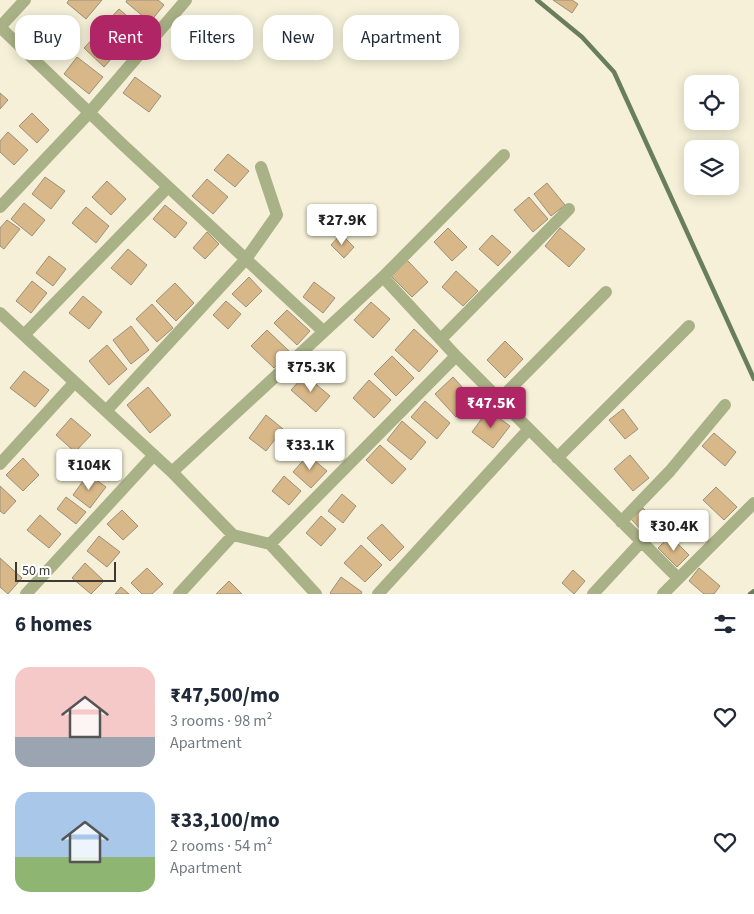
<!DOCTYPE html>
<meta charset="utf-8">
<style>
:root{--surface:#fff;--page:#f2f2f3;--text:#1f2937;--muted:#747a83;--accent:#af2566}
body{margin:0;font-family:"Source Sans 3",sans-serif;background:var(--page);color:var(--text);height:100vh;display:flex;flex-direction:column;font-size:19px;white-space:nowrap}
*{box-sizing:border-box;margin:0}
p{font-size:16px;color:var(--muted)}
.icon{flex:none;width:28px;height:28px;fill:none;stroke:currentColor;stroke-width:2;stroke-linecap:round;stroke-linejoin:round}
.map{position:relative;height:594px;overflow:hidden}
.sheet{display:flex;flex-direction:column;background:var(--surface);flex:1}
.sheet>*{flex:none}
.banner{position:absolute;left:15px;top:15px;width:500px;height:45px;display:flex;gap:10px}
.controls{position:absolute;left:684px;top:75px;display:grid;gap:10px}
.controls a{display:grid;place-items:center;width:55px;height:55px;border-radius:10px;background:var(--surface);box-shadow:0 2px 12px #0003;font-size:25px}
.scale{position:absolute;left:15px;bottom:12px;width:101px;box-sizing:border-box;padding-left:5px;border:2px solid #3d3b31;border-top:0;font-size:14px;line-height:18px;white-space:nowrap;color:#3d3b31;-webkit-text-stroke:4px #fff;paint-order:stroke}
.price{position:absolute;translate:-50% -42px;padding:0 11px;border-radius:5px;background:#fff;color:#222;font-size:16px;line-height:32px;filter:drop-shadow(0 1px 2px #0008)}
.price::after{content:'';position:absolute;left:50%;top:30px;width:15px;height:11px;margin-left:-8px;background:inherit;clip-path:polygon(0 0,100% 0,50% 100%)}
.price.selected{background:var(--accent);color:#fff}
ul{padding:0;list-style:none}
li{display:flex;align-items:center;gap:15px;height:125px;padding:0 15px}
li span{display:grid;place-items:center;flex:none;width:140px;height:100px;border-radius:15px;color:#555}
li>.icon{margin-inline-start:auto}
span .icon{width:60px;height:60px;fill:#fffc;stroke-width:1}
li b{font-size:21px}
h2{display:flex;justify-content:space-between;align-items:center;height:60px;padding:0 15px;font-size:21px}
.pill{padding:0 18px;border-radius:15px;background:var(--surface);box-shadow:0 2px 12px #0003;font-size:18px;line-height:45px}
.pill.selected{background:var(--accent);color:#fff}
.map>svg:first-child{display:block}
</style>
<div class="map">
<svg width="754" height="594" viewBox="0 0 754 594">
<rect width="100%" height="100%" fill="#f5f0d7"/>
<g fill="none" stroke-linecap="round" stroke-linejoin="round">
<!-- stream -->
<path stroke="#697f5c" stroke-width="4.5" d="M537 0 582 37 614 72 754 379
M750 594 754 591"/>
</g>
<!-- building -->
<path fill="#d8b888" stroke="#9c8f7b" d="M69 0H102L86 19 67 3Z
M127 0H158L164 5 150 22 126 2Z
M553 0H572L578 4 572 13Z
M119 9 142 29 128 45 105 24Z
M99 32 119 50 104 67 84 48Z
M77 57 103 77 89 94 64 74Z
M135 77 161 96 149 112 123 93Z
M0 93 8 100 0 109Z
M32 113 49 130 37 143 19 126Z
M8 132 28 150 14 165 0 152V141Z
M228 154 249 171 235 187 214 170Z
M45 177 65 191 51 209 32 194Z
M207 179 228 197 213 214 192 196Z
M107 181 126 199 111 215 92 197Z
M547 183 565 205 551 216 534 194Z
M529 197 548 219 533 232 514 210Z
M24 203 45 220 32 236 11 219Z
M165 205 187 223 175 238 153 219Z
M86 207 109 226 96 243 72 223Z
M7 220 20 229 4 249 0 246V228Z
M448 228 467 247 452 261 434 242Z
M560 228 585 249 569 267 545 246Z
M207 232 219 244 205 259 193 248Z
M341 234 354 247 344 258 331 245Z
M492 235 511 252 498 266 479 249Z
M128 249 147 265 131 285 111 268Z
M49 256 66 269 53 286 36 273Z
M407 260 428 282 412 297 391 276Z
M456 271 478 291 463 306 442 287Z
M249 277 262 291 246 307 232 294Z
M32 281 47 293 31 313 16 301Z
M314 282 335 298 323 313 303 297Z
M175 283 194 303 176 321 156 301Z
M83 296 102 312 89 329 69 313Z
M226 301 241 314 228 329 213 315Z
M371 302 390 319 373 338 354 320Z
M152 304 173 328 157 342 136 319Z
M287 310 310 331 297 345 274 323Z
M131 326 149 350 131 364 113 340Z
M414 329 438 351 419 372 395 350Z
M267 330 290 352 274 368 251 346Z
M505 341 523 359 505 378 487 360Z
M107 345 127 369 109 385 89 361Z
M392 356 414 378 396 396 374 374Z
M24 371 49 390 35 407 10 388Z
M305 375 330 396 316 412 291 390Z
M453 377 474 400 456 417 435 394Z
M369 380 391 400 374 418 353 398Z
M148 387 171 415 150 433 127 405Z
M425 401 450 423 437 439 411 417Z
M623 409 638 429 625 439 609 420Z
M488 410 510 426 493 448 472 432Z
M266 415 283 429 266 451 249 438Z
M71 418 91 435 75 452 56 435Z
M402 421 426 442 411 460 387 440Z
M714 433 736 452 725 466 702 446Z
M380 445 406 469 392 484 366 460Z
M308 455 327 471 311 488 293 472Z
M630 455 649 478 633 491 614 469Z
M23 458 39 475 23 491 6 475Z
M88 474 106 487 90 508 73 495Z
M284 476 301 491 289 505 272 491Z
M0 486 16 501 4 514 0 511Z
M716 487 737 507 724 520 703 500Z
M342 494 356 506 343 523 328 511Z
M66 497 86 512 76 524 57 509Z
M643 508 658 524 646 535 631 519Z
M122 510 138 526 123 540 107 524Z
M40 515 61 534 49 548 27 530Z
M321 516 336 529 321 546 306 533Z
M382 524 404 547 390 561 367 538Z
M99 536 120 552 107 567 87 551Z
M670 536 689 555 677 567 658 548Z
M361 545 382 565 365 582 344 563Z
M0 558 22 578 8 594 0 587Z
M85 563 104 581 91 594 72 578Z
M147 568 163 584 152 594H142L131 583Z
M699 568 720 586 714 594H704L689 581Z
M573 570 585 581 574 594 562 583Z
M341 577 362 592 361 594H332L330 593Z
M229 581 242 594H216Z
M121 587 129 594H115Z"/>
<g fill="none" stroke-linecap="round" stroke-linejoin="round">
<!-- street -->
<path stroke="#a9b186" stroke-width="12" d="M0 27 120 142 323 331
M0 27 25 0
M0 207 89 113 186 0
M0 313 172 472 233 535 179 594
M24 335 168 187
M441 339 569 209
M500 399 606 292
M106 411 246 259 277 215 261 167
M529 429 678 578
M557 458 689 326
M0 464 74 383
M172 472 383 277 504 155
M621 522 670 471 725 405
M233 535 270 544 456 356
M270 544 316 594
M26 594 154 455
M378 594 529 429 456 356 383 277
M593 594 642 541
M663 594 754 503"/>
</g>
</svg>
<div class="controls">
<a><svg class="icon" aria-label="locate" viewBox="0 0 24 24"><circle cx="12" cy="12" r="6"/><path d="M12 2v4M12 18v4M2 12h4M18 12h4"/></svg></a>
<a><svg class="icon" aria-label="layers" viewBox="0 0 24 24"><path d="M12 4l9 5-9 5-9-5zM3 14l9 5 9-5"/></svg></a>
</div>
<div class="scale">50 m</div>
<b class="price" style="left:342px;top:246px">₹27.9K</b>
<b class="price" style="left:311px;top:393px">₹75.3K</b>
<b class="price selected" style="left:491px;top:429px">₹47.5K</b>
<b class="price" style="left:310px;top:471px">₹33.1K</b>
<b class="price" style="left:89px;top:491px">₹104K</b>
<b class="price" style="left:674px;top:552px">₹30.4K</b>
<div class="banner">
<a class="pill">Buy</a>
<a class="pill selected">Rent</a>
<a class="pill">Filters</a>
<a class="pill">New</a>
<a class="pill">Apartment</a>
</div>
</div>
<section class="sheet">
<h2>6 homes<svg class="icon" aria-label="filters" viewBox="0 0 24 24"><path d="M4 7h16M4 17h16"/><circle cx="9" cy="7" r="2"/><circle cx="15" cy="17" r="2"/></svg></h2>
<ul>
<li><span style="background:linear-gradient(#f6c9c9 70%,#9aa5b1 0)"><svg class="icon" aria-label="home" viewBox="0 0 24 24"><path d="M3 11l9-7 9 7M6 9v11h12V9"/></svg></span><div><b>₹47,500/mo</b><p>3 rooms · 98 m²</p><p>Apartment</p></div><svg class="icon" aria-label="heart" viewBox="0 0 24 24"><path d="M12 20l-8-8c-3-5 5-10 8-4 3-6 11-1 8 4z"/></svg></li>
<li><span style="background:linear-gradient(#a9c7e8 65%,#8fb573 0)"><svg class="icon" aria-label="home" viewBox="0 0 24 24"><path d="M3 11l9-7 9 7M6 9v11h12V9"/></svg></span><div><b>₹33,100/mo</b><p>2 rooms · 54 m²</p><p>Apartment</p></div><svg class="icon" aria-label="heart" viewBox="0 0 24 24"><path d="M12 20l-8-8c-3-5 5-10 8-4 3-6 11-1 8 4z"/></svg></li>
</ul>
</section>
